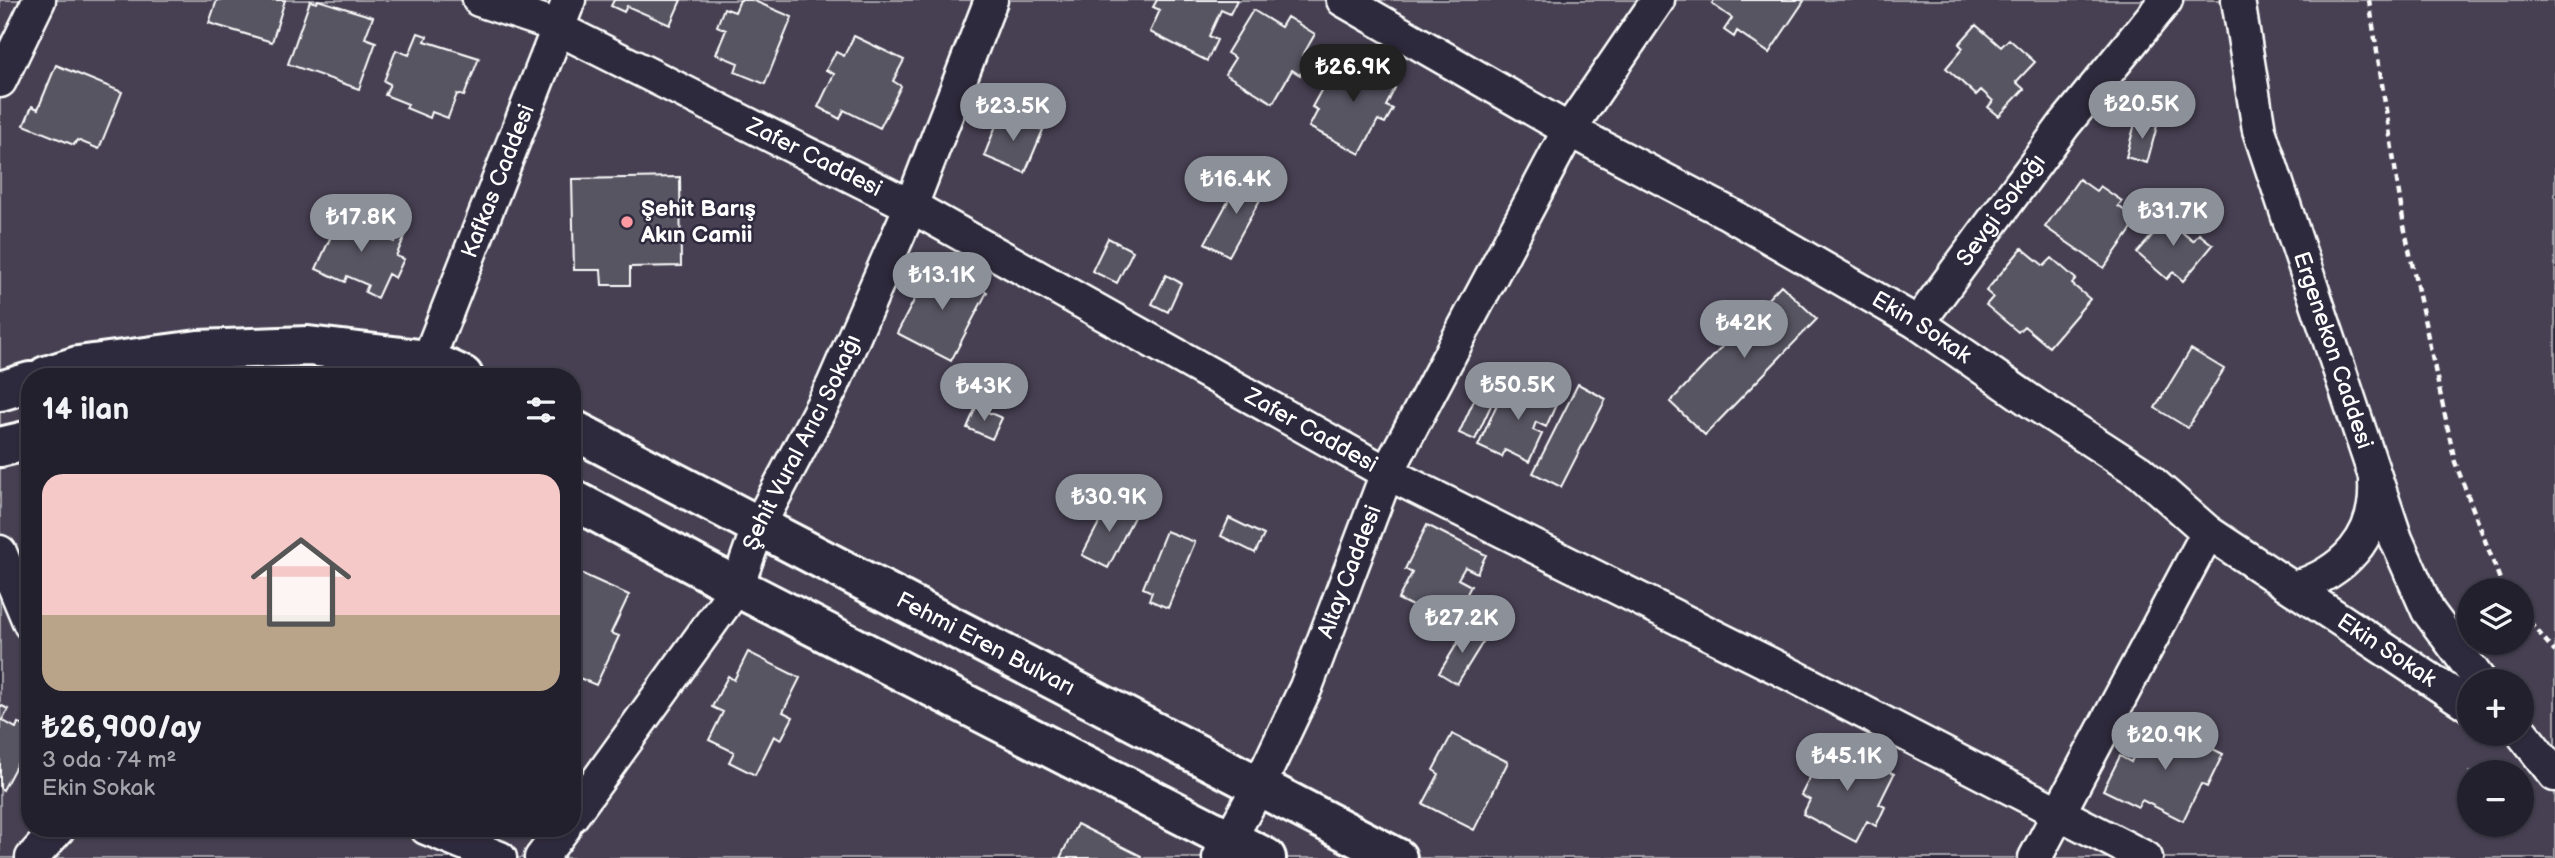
<!DOCTYPE html>
<html lang="tr">
<meta charset="utf-8">
<style>
:root{--surface:#23202e;--page:#2b2836;--text:#f1f3f6;--muted:#a3a3aa;--line:#403e4a;--accent:#8c9099}
body{margin:0;font-family:"Balsamiq Sans",sans-serif;background:var(--page);color:var(--text);height:100vh;display:flex;flex-direction:column;font-size:26px;white-space:nowrap}
*{box-sizing:border-box;margin:0}
p{font-size:23px;color:var(--muted)}
.icon{flex:none;width:38px;height:38px;fill:none;stroke:currentColor;stroke-width:2;stroke-linecap:round;stroke-linejoin:round}
.map{position:relative;flex:1;overflow:hidden}
.sheet{position:absolute;left:21px;top:368px;width:560px;height:469px;display:flex;flex-direction:column;background:var(--surface);border-radius:28px;box-shadow:0 2px 5px #0004,0 0 0 2px var(--line)}
.sheet>*{flex:none}
.buttons{position:absolute;left:2457px;top:578px;display:grid;gap:14px}
.buttons a{display:grid;place-items:center;width:77px;height:77px;border-radius:50%;background:var(--surface);box-shadow:0 2px 5px #0004,0 0 0 2px var(--line);font-size:35px}
.price{position:absolute;translate:-50% -60px;padding:0 16px;border-radius:24px;background:var(--accent);color:#fff;font-size:23px;line-height:46px;filter:drop-shadow(0 2px 4px #0008)}
.price::after{content:'';position:absolute;left:50%;top:42px;width:21px;height:16px;margin-left:-10px;background:inherit;clip-path:polygon(0 0,100% 0,50% 100%)}
.price.active{background:#222;color:#fff}
ul{padding:0;list-style:none}
li{display:grid;align-content:center;gap:14px;height:371px;padding:0 21px}
li span{display:grid;place-items:center;height:217px;border-radius:21px;color:#555}
li>.icon{margin-inline-start:auto}
span .icon{width:126px;height:126px;fill:#fffc;stroke-width:1}
li b{font-size:30px}
h2{display:flex;justify-content:space-between;align-items:center;height:84px;padding:0 21px;font-size:30px}
.map>svg:first-child{display:block}
</style>
<div class="map">
<svg width="2555" height="858" viewBox="0 0 2555 858">
<rect width="100%" height="100%" fill="#2f2a3d"/>
<filter id="ink" filterUnits="userSpaceOnUse"><feTurbulence type="fractalNoise" baseFrequency=".0143" numOctaves="2"/><feDisplacementMap in="SourceGraphic" scale="14" xChannelSelector="R" yChannelSelector="G"/><feConvolveMatrix kernelMatrix="1 2 1 2 8 2 1 2 1" color-interpolation-filters="sRGB"/></filter>
<g filter="url(#ink)">
<!-- green -->
<path fill="#464152" stroke="#a2a0a8" stroke-width="2" fill-rule="evenodd" d="M0 0H2555V858H0ZM30 376H572V828H30ZM2469 590H2522V642H2469ZM2469 681H2522V733H2469ZM2469 772H2522V824H2469Z"/>
<!-- building -->
<path fill="#595564" stroke="#fff" stroke-width="2" d="M217 0H285L272 42 209 23Z
M318 0 373 17 365 38 376 42 359 89 288 64 310 1 317 3Z
M614 0H681L670 25 627 6 624 12 611 6Z
M740 0H752L792 17 765 84 735 72 738 63 716 54 726 30 717 26 724 8 735 12Z
M1157 0H1237L1230 14 1221 10 1209 36 1217 40 1207 61 1150 32 1160 10 1153 7Z
M1714 0H1801L1804 1 1769 53 1737 31 1734 37 1724 30 1732 18 1712 4Z
M1253 10 1281 27 1287 17 1315 34 1303 55 1309 59 1300 75 1292 70 1273 103 1225 74 1235 58 1227 53Z
M1976 25 2001 47 2009 39 2035 62 2016 82 2024 89 1999 116 1988 107 1993 101 1981 90 1976 95 1946 68 1963 48 1959 44Z
M418 33 427 36 425 41 479 58 464 96 457 94 448 118 432 112 430 118 406 108 408 104 385 95 390 84 384 81 396 50 409 55Z
M854 36 904 60 893 81 901 86 880 128 844 110 840 119 818 107 834 74 826 70 836 52 844 56Z
M1346 52 1385 72 1380 80 1395 88 1386 106 1393 109 1385 123 1378 120 1360 154 1309 127 1318 110 1312 107 1324 85 1334 90 1340 79 1333 75Z
M56 65 122 92 99 149 77 140 74 145 24 125 32 106 38 109Z
M1001 113 1043 130 1025 173 984 156Z
M2136 120 2157 126 2147 163 2126 157Z
M1242 176 1266 189 1229 256 1205 243Z
M680 177 681 266 630 267V285H602L601 270H574L572 179Z
M2079 179 2096 191 2100 186 2122 201 2118 206 2138 220 2104 268 2045 227Z
M2169 210 2183 223 2178 229 2193 241 2199 234 2213 245 2183 281 2173 272 2167 279 2137 253 2155 232 2147 225 2155 217 2160 221Z
M342 212 372 226 369 233 376 236 381 225 389 229 385 238 394 242 398 233 405 236 396 256 404 259 395 278 388 274 377 298 365 292 368 285 347 276 345 282 316 269Z
M1108 238 1133 251 1117 283 1092 271Z
M2022 248 2044 266 2052 258 2076 279 2072 284 2090 299 2049 347 2024 326 2018 332 1986 305 1993 297 1986 291Z
M933 264 987 292 951 361 897 333Z
M1166 275 1181 283 1168 312 1152 304Z
M1781 285 1817 319 1705 435 1670 402Z
M2191 349 2224 369 2188 428 2155 408Z
M1490 365 1506 373 1475 440 1459 433Z
M1507 382 1533 394 1536 387 1559 398 1546 427 1536 422 1533 430 1542 434 1529 462 1505 450 1502 457 1478 446Z
M1578 384 1606 399 1561 487 1533 473Z
M976 407 1002 418 992 439 967 428Z
M1111 500 1136 513 1108 568 1082 555Z
M1229 518 1264 535 1255 553 1221 536Z
M1427 525 1486 555 1477 573 1465 567 1458 579 1471 586 1449 629 1437 621 1446 603 1438 599 1430 615 1398 599 1412 573 1405 569Z
M1166 531 1195 542 1168 608 1149 600 1152 592 1143 588Z
M578 572 629 595 611 633 619 636 596 685 572 675 579 660 572 657V586Z
M1468 626 1486 637 1457 684 1439 673Z
M748 652 800 678 783 712 793 717 781 740 774 736 755 775 729 762 734 752 709 740 723 712 712 707 728 676 734 680Z
M0 705 8 709 2 720 16 728 18 723 30 729V756L25 765 18 762 3 790 0 788Z
M2159 722 2223 754 2207 787 2201 784 2183 821 2142 800 2138 807 2103 790 2120 756 2131 762 2143 736 2150 739Z
M1452 734 1508 762 1474 830 1423 804 1439 774 1433 770Z
M1837 744 1894 774 1879 804 1885 807 1876 826 1867 821 1856 842 1803 814 1810 800 1801 795 1816 766 1824 770Z
M1077 824 1141 856 1140 858H1060Z"/>
<g fill="none" stroke-linecap="round" stroke-linejoin="round">
<defs>
<g id="street">
<path id="s1" d="M479 0 543 21 911 206 1387 473 1780 669 2146 858"/>
<path id="s2" d="M1343 0 1569 130 1726 212 1918 323 2035 404 2140 472 2208 532 2469 705"/>
<path id="s3" d="M2238 0 2259 130 2396 539 2428 611 2480 681"/>
<path d="M0 81 39 0"/>
<path id="s4" d="M1918 323 2064 125 2166 0"/>
<path id="s5" d="M428 360 569 0"/>
<path d="M0 552 30 624"/>
<path d="M2293 588C2343 573 2378 538 2375 483"/>
<path d="M2522 733 2555 775"/>
<path id="s6" d="M572 816 737 587 759 525 833 385 911 206 991 0"/>
<path d="M426 828 500 858"/>
<path d="M32 858 59 828"/>
<path d="M541 858 564 828"/>
<path id="s7" d="M1219 858 1259 786 1306 687 1387 473 1569 130 1658 0"/>
<path d="M2035 858 2208 532"/>
</g>
<g id="secondary">
<path d="M46 376 78 366 198 350 308 346 428 360 463 376"/>
<path d="M0 391 30 382"/>
<path id="s8" d="M572 429 1397 858"/>
<path d="M0 447 30 440"/>
<path d="M572 499 737 587 1266 858"/>
</g>
</defs>
<!-- street casing -->
<use href="#street" stroke="#fff" stroke-width="37"/>
<!-- secondary casing -->
<use href="#secondary" stroke="#fff" stroke-width="44"/>
<!-- path -->
<path stroke="#fff" stroke-width="4.5" stroke-dasharray="7 5" stroke-linecap="butt" d="M2369 0 2404 226 2455 462 2504 590
M2522 612 2555 652"/>
<!-- street -->
<use href="#street" stroke="#2f2a3d" stroke-width="32"/>
<!-- secondary -->
<use href="#secondary" stroke="#2f2a3d" stroke-width="38"/>
</g>
</g>
<!-- markers -->
<circle fill="#ff9aa2" stroke="#2f2a3d" stroke-width="2.5" cx="627" cy="222" r="7"/>
<g text-anchor="middle" dominant-baseline="central" stroke-width="5" stroke-linejoin="round" paint-order="stroke">
<!-- street labels -->
<g font-size="23" fill="#fff" stroke="#2f2a3d">
<text stroke="none"><textPath href="#s1" startOffset="371">Zafer Caddesi</textPath></text>
<text stroke="none"><textPath href="#s5" startOffset="192">Kafkas Caddesi</textPath></text>
<text stroke="none"><textPath href="#s4" startOffset="140">Sevgi Sokağı</textPath></text>
<text stroke="none"><textPath href="#s2" startOffset="665">Ekin Sokak</textPath></text>
<text stroke="none"><textPath href="#s3" startOffset="364">Ergenekon Caddesi</textPath></text>
<text stroke="none"><textPath href="#s1" startOffset="938">Zafer Caddesi</textPath></text>
<text stroke="none"><textPath href="#s6" startOffset="441">Şehit Vural Arıcı Sokağı</textPath></text>
<text stroke="none"><textPath href="#s7" startOffset="315">Altay Caddesi</textPath></text>
<text stroke="none"><textPath href="#s8" startOffset="466">Fehmi Eren Bulvarı</textPath></text>
<text stroke="none"><textPath href="#s2" startOffset="1232">Ekin Sokak</textPath></text>
</g>
<!-- poi labels -->
<g font-size="23" font-weight="bold" fill="#fff" stroke="#2f2a3d" text-anchor="start">
<text x="641" y="209">Şehit Barış<tspan x="641" dy="26">Akın Camii</tspan></text>
</g>
</g>
</svg>
<div class="buttons">
<a><svg class="icon" aria-label="layers" viewBox="0 0 24 24"><path d="M12 4l9 5-9 5-9-5zM3 14l9 5 9-5"/></svg></a>
<a>+</a>
<a>−</a>
</div>
<b class="price active" style="left:1353px;top:104px">₺26.9K</b>
<b class="price" style="left:2142px;top:141px">₺20.5K</b>
<b class="price" style="left:1013px;top:143px">₺23.5K</b>
<b class="price" style="left:1236px;top:216px">₺16.4K</b>
<b class="price" style="left:2173px;top:248px">₺31.7K</b>
<b class="price" style="left:361px;top:254px">₺17.8K</b>
<b class="price" style="left:942px;top:312px">₺13.1K</b>
<b class="price" style="left:1744px;top:360px">₺42K</b>
<b class="price" style="left:1518px;top:422px">₺50.5K</b>
<b class="price" style="left:984px;top:423px">₺43K</b>
<b class="price" style="left:1109px;top:534px">₺30.9K</b>
<b class="price" style="left:1462px;top:655px">₺27.2K</b>
<b class="price" style="left:2165px;top:772px">₺20.9K</b>
<b class="price" style="left:1847px;top:793px">₺45.1K</b>
<section class="sheet">
<h2>14 ilan<svg class="icon" aria-label="filters" viewBox="0 0 24 24"><path d="M4 7h16M4 17h16"/><circle cx="9" cy="7" r="2"/><circle cx="15" cy="17" r="2"/></svg></h2>
<ul>
<li><span style="background:linear-gradient(#f6c9c9 65%,#b9a48a 0)"><svg class="icon" aria-label="home" viewBox="0 0 24 24"><path d="M3 11l9-7 9 7M6 9v11h12V9"/></svg></span><div><b>₺26,900/ay</b><p>3 oda · 74 m²</p><p>Ekin Sokak</p></div></li>
</ul>
</section>
</div>
